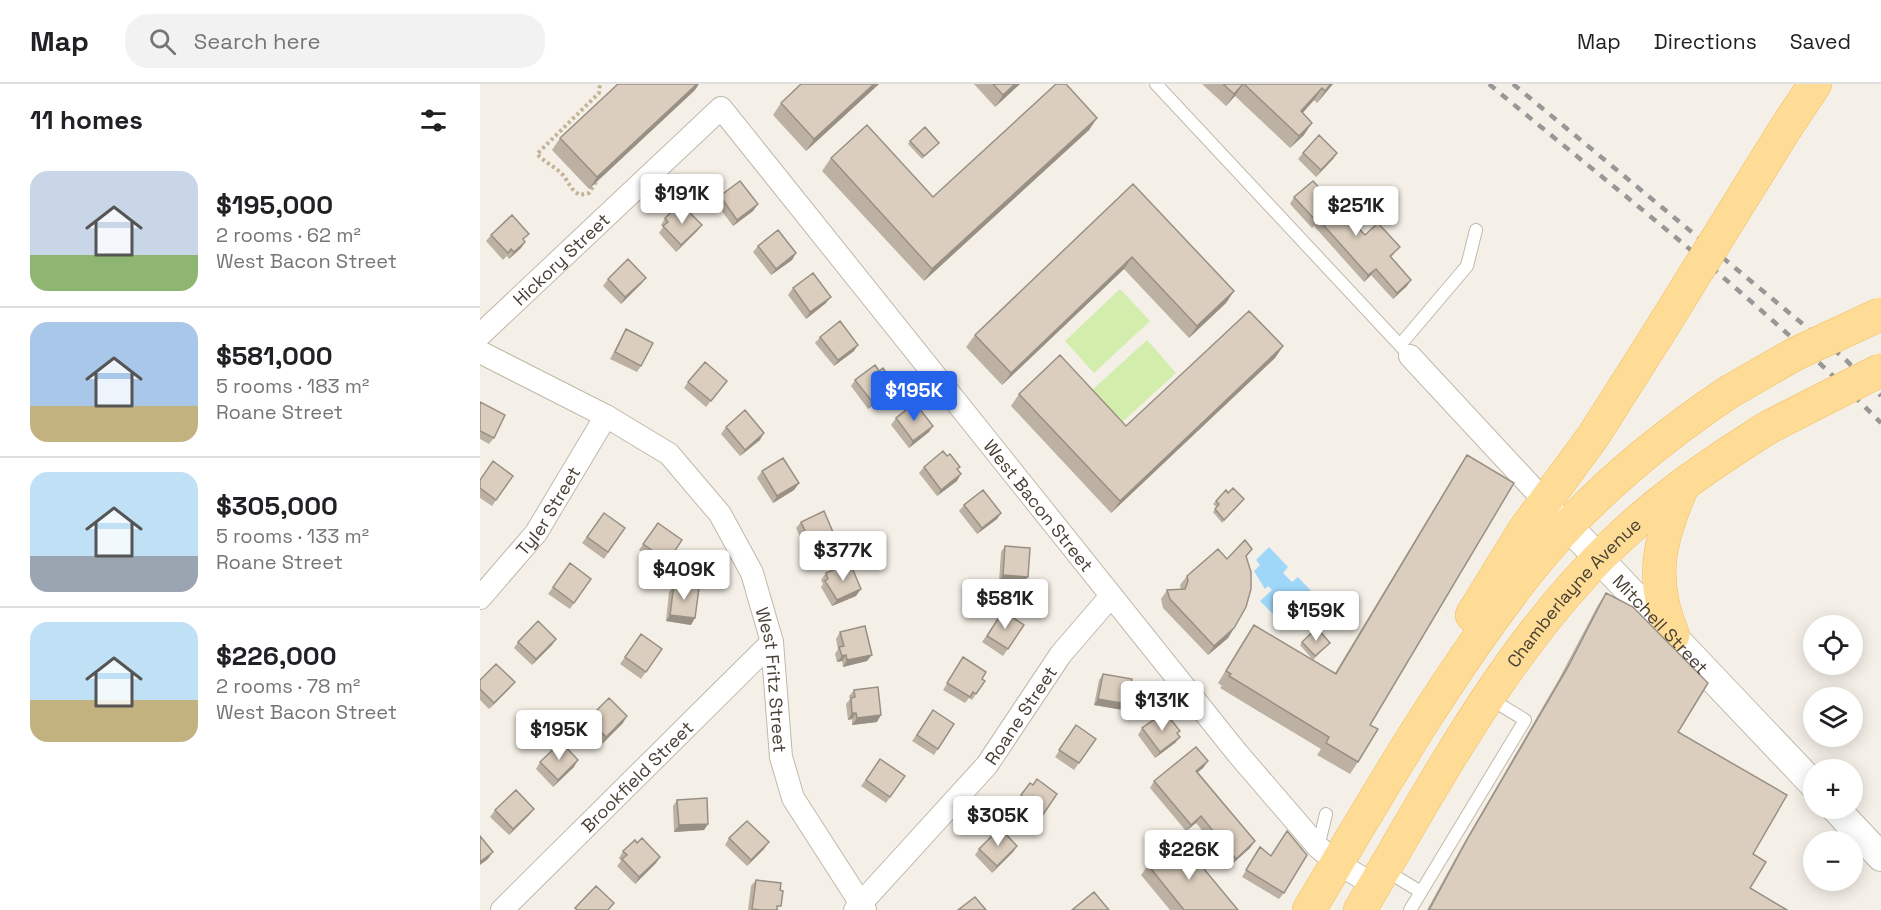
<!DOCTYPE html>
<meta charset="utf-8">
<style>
:root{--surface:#fff;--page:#f2f2f2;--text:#202124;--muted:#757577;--line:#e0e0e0;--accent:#2563eb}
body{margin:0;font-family:"Space Grotesk",sans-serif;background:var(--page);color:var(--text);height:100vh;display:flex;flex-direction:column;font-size:22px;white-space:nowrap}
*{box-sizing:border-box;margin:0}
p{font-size:20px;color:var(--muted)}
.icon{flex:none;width:33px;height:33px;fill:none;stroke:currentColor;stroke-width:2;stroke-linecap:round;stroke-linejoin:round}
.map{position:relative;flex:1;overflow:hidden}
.panel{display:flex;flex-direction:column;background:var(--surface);width:480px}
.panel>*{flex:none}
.tools{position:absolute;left:1323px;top:531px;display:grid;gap:12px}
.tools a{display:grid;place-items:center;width:60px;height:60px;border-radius:50%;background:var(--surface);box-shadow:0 3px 15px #0003;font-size:30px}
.price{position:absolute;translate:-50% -51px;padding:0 14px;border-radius:6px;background:#fff;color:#222;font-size:20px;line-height:39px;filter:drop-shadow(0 2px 3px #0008)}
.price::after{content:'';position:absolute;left:50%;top:36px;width:18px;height:14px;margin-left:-9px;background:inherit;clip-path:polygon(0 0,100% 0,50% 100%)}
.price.active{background:var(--accent);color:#fff}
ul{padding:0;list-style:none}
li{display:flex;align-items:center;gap:18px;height:150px;padding:0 30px}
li+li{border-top:2px solid var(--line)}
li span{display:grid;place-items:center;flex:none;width:168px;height:120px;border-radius:18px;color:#555}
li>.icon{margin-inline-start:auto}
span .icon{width:72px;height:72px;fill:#fffc;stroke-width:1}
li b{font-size:26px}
h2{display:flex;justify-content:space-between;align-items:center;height:72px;padding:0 30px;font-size:26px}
header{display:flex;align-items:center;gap:36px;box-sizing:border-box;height:84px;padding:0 30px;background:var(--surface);border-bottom:2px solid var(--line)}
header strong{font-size:28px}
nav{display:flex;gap:33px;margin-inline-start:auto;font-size:21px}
.search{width:420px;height:54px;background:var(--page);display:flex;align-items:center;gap:15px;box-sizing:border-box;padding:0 21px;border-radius:24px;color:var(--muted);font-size:22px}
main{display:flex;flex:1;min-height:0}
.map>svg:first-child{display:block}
</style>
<header>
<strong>Map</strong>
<div class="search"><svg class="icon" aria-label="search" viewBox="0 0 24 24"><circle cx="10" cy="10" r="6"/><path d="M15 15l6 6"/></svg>Search here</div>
<nav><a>Map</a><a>Directions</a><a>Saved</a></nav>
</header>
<main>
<section class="panel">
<h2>11 homes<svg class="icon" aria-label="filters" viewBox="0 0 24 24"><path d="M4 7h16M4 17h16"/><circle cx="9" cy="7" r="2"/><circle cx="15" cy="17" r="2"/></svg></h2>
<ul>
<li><span style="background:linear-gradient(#c9d6e8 70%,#8fb573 0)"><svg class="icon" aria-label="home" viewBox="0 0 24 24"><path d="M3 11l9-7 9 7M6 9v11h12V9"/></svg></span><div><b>$195,000</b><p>2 rooms · 62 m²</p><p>West Bacon Street</p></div></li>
<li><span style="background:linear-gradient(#a9c7e8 70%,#c2b280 0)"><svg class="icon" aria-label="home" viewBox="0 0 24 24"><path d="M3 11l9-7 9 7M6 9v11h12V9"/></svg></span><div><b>$581,000</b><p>5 rooms · 183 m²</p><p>Roane Street</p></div></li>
<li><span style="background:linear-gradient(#bfe0f5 70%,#9aa5b1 0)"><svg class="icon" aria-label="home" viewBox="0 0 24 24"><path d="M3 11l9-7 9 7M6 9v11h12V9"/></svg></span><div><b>$305,000</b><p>5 rooms · 133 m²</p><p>Roane Street</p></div></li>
<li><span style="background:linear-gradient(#bfe0f5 65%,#c2b280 0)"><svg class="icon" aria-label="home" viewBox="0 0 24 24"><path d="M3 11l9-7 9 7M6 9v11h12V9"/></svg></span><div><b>$226,000</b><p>2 rooms · 78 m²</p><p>West Bacon Street</p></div></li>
</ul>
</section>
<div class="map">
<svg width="1401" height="826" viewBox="0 0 1401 826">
<rect width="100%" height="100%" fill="#f5f0e7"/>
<!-- green -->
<path fill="#d3edac" d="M640 205 670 237 614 289 585 257Z
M667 256 696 289 640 340 610 308Z"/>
<!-- water -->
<path fill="#9ed7f7" d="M789 463 808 483 803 489 812 498 818 493 831 507 811 526 805 520 794 531 780 517 792 506 788 502 785 505 774 487 780 481 776 476Z"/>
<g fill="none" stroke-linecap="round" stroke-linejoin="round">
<defs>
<path id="service" d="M676 0 930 272
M920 261 987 182 996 146
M838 763 846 730
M905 786 941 808 1045 636 1009 614
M930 826 941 808"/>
<g id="minor">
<path id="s1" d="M0 251 241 24 758 670 838 763 857 779 894 801"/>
<path id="s2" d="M0 268 126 332 189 370 240 430 272 489 292 558 301 673 313 714 385 826"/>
<path d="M930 272 1074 427"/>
<path id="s3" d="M0 514 56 449 126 332"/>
<path id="s4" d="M22 826 292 558"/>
<path id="s5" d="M375 826 507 681 581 570 631 512"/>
</g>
<g id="tertiary">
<path id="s6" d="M1088 442 1334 701"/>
<path d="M1355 724 1401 773"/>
</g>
<g id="primary">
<path d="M1307 42 1335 0"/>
<path d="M992 531 1045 445 1114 351 1178 250"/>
<path d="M1193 551C1169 495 1179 455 1203 401"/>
<path d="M829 826C897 712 964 595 1046 490 1102 419 1174 358 1249 308"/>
<path id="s7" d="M880 826C956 698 1027 561 1136 457 1183 412 1235 377 1289 343"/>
</g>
</defs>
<!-- service casing -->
<use href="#service" stroke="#c1b8a9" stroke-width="14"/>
<!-- minor casing -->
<use href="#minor" stroke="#c1b8a9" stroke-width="24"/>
<!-- tertiary casing -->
<use href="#tertiary" stroke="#c1b8a9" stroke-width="30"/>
<!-- primary casing -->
<use href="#primary" stroke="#efbc5b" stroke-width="34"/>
<!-- path -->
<path stroke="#c5b398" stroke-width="4" stroke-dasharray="3 3" stroke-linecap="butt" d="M116 98 109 109 100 111C89 105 89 97 81 89 74 82 64 78 57 70L119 9 120 0"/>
<!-- service -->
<use href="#service" stroke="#fff" stroke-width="12"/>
<!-- minor -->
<use href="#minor" stroke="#fff" stroke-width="22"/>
<!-- tertiary -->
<use href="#tertiary" stroke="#fff" stroke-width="28"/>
<!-- primary -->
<use href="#primary" stroke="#ffdc96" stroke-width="33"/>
<!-- rail -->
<path stroke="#979797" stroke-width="4.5" stroke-dasharray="8 8" stroke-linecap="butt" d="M1009 0C1141 110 1280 216 1401 339
M1033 0 1365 275 1401 312"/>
<defs>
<path id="primary-bridge" d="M1178 250 1307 42
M1249 308 1315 270 1401 230
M1289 343 1401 286"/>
</defs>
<!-- primary-bridge casing -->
<use href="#primary-bridge" stroke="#efbc5b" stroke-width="34" stroke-linecap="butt"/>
<!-- primary-bridge -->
<use href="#primary-bridge" stroke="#ffdc96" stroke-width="33"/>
</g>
<!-- wall -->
<path fill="#bcb1a3" d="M321 0H399L326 67 293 31 301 19Z
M494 0H540L515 23Z
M722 0H853L837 19 834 16 822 29 824 51 810 64 755 12 746 22Z
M215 6 109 105 72 66 80 54Z
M617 34 609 46 444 197 342 87 351 74 453 113Z
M430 57 459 59 442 75 428 60Z
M823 69H857L853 75 836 93 818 75Z
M653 100 754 207 746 219 709 254 644 185 522 301 486 263 495 251Z
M240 112 278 120 273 127 253 142 235 118Z
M814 113 885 151 915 169 911 173 927 202 913 215 891 191 884 198 834 142 832 144 810 120Z
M199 126 222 141 217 147 196 168 179 149 183 143 181 141 185 134Z
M11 151 45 158 41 164 29 175 27 172 23 176 6 157Z
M278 162 316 169 312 176 291 191 273 168Z
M166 194 161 200 141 220 123 202 128 195Z
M313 204 346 219 326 235 308 211Z
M146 245 161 282 157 288 130 275 142 252Z
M340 253 374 267 354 282 335 259Z
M803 262 795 274 631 429 531 322 539 310 646 342Z
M399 287 412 297 410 301 412 304 408 310 388 325 371 302 375 296Z
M208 298 242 304 226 323 204 304Z
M0 318 14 354 9 360 0 355Z
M416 334 449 348 429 364 411 341Z
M246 343 280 356 260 372 241 350Z
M987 371 890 641 878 678 870 690 837 671 841 665 740 604 742 602 738 599 766 553 774 541 855 589 979 383Z
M444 383 478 386 477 397 457 412 439 389Z
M282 387 319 399 314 406 293 419 277 394Z
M33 392 12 422 0 414V396Z
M764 415 742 439 733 428 737 423 733 420 736 417Z
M484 421 521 429 517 435 497 450 479 427Z
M124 429 145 444 124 475 102 459Z
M321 438 351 460 328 470 316 444Z
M178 439 202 456 184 483 159 466Z
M525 462 543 499 519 497 521 468Z
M772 465 766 473 754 544 748 554 728 571 683 524 681 515 687 506 701 505 700 501 707 492Z
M90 479 111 495 90 525 68 510Z
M346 489 376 512 352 522 341 503 343 500 341 496Z
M194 501 211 541 186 537 189 508Z
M1126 509 1198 648 1273 770 1270 804 1307 826H947L981 764 1079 595 1118 521Z
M523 527 544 541 523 572 502 558Z
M360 548 387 577 363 583 362 577 357 578 355 570 358 565 356 555Z
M161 550 182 565 161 595 140 580Z
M76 555 72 561 52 581 34 564 38 558Z
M822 558 850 559 833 576 820 561Z
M483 573 502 595 505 597 492 616 489 614 485 619 463 606Z
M623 590 647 620 643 626 614 621 619 596Z
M0 596 30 604 9 625 0 616Z
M374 606 397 638 372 641V635L368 636 366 620 370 615 369 612Z
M453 626 474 640 454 671 432 657Z
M108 635 143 639 122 660 103 641Z
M596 641 616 655 594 686 575 673Z
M662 644 698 650 700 653 695 659 675 674 658 651Z
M400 675 425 692 406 719 381 702Z
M728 677 723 684 718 688 775 757 770 764 751 781 716 739 706 747 670 704 674 697Z
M60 678 94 683 73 703 56 685Z
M550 699 577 710 555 741 535 726 540 720 537 717Z
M197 716 228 740 224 746 194 748 193 722Z
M54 725 49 731 29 751 10 733 15 726Z
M249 754 284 765 267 782 245 761Z
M157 759 180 773 176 779 155 800 137 782 141 777 139 774 143 767Z
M537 762 533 768 512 789 495 771 499 765Z
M780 763 804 809 799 815 762 793Z
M668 781 758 826H690L661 791Z
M276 796 299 826H268L271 802Z"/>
<!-- shaded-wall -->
<path fill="#999085" d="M217 0H219L215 6 109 105 117 93Z
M394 0H399L326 67 334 55Z
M535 0H540L515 23 523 11Z
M763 0 755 12 746 22 754 10Z
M851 0H853L837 19 845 7Z
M842 4 834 16 813 40 821 27Z
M617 34 609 46 444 197 452 185Z
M832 39 824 51 810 64 819 52Z
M857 69 853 75 836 93 841 86Z
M278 120 273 127 253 142 257 136Z
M222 141 217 147 196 168 201 161Z
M45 158 41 164 29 175 34 168Z
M316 169 312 176 291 191 296 185Z
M652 173 644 185 522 301 531 289Z
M896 185 891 191 884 198 888 191Z
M166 194 161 200 141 220 145 213Z
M931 196 927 202 913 215 917 209Z
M754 207 746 219 709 254 717 242Z
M351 213 346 219 326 235 330 228Z
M378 261 374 267 354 282 358 276Z
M803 262 795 274 631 429 640 417Z
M412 304 408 310 388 325 393 319Z
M453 342 449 348 429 364 433 357Z
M284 349 280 356 260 372 265 366Z
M481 390 477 397 457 412 461 406Z
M319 399 314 406 293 419 297 412Z
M521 429 517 435 497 450 502 444Z
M355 453 351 460 328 470 333 464Z
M523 491 548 493 543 499 519 497Z
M381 505 376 512 352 522 357 516Z
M190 531 215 534 211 541 186 537Z
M754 544 748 554 728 571 734 562Z
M76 555 72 561 52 581 56 575Z
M366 571 362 577 357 578 362 572Z
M392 571 387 577 363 583 367 576Z
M35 598 30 604 9 625 14 619Z
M618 615 647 620 643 626 614 621Z
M372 629H376L372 635 368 636Z
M401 631 397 638 372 641 377 634Z
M147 632 143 639 122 660 126 653Z
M700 653 695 659 675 674 680 668Z
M98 676 94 683 73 703 78 696Z
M728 677 723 684 712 693 716 687Z
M54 725 49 731 29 751 33 745Z
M721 732 716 739 706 747 711 741Z
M228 740 224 746 194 748 199 741Z
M775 757 770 764 751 781 756 775Z
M289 758 284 765 267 782 271 776Z
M537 762 533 768 512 789 517 782Z
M13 768 8 775 0 781V778Z
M180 773 176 779 155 800 159 793Z"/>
<!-- building -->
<path fill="#dbcebe" stroke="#999085" stroke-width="1.5" d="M138 0H217L117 93 80 54Z
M321 0H394L334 55 301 19Z
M513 0H535L523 11Z
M576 0H586L617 34 452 185 351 74 387 41 453 113Z
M743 0H763L754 10Z
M764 0H851L845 7 842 4 821 27 832 39 819 52Z
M445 43 459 59 444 72 430 57Z
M839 51 857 69 841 86 823 69Z
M260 97 278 120 257 136 240 112Z
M833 97 885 151 898 139 920 163 910 172 931 196 917 209 896 185 888 191 839 136 837 138 814 113Z
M653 100 754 207 717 242 652 173 531 289 495 251Z
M203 122 222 141 201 161 183 142 188 138 185 134 196 124 199 126Z
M32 131 49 150 43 155 45 158 34 168 31 165 28 169 11 151Z
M298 146 316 169 296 185 278 162Z
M148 175 166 194 145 213 128 195Z
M333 189 351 213 330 228 313 204Z
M769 227 803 262 640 417 539 310 580 271 646 342Z
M360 237 378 261 358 276 340 253Z
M146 245 173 259 161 282 135 268Z
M225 278 247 297 231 317 208 298Z
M395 281 399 287 403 284 412 297 409 300 412 304 393 319 375 296Z
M0 318 25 331 14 354 0 347Z
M435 319 453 342 433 357 416 334Z
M265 326 284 349 265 366 246 343Z
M463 367 467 372 470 370 480 383 477 385 481 390 461 406 444 383Z
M987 371 1034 399 890 641 898 645 878 678 846 659 849 653 749 592 751 590 746 587 774 541 856 590Z
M303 374 319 399 297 412 282 387Z
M13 377 33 392 16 416 0 404V396Z
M753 404 764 415 744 436 735 425 739 420 736 417 746 406 748 409Z
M503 406 521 429 502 444 484 421Z
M344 427 355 453 333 464 321 438Z
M124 429 145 444 128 468 107 453Z
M178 439 202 456 188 477 163 460Z
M765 456 772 465 766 472 771 488V505L766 523 754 544 734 562 690 515 687 506 705 505 708 497 707 492 738 465 747 475Z
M525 462 550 464 548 493 523 491Z
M90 479 111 495 94 519 73 503Z
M370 479 381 505 357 516 345 497 348 495 346 489Z
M194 501 219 504 215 534 190 531Z
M1126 509 1153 523 1228 599 1198 648 1307 711 1273 770 1286 778 1270 804 1307 826H949L989 752 1088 583Z
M523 527 544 541 528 565 507 552Z
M58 537 76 555 56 575 38 558Z
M385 542 392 571 367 576 366 571 362 572 359 563 364 562 360 548Z
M837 544 850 559 835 572 822 558Z
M161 550 182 565 166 588 145 573Z
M483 573 506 588 502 595 505 597 496 610 493 608 490 613 467 599Z
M16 580 35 598 14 619 0 605V596Z
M623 590 652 595 647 620 618 615Z
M398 603 401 631 377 634 376 629H372L371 614 375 613 374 606Z
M129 614 147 632 126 653 108 635Z
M453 626 474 640 458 665 437 651Z
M682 630 686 635 689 633 700 647 697 649 700 653 680 668 662 644Z
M596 641 616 655 599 679 579 666Z
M81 658 98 676 78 696 60 678Z
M716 663 728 677 716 687 775 757 756 775 721 732 711 741 674 697Z
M400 675 425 692 410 713 386 696Z
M557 695 577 710 560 735 540 720 544 714 541 711 550 699 553 701Z
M36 706 54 725 33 745 15 726Z
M227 714 228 740 199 741 197 716Z
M267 737 289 758 271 776 249 754Z
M520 744 537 762 517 782 499 765Z
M807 747 827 771 804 809 766 786 780 763 791 772Z
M0 752 13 768 0 778Z
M162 754 180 773 159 793 142 775 147 771 143 767 155 756 157 759Z
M700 756 758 826H704L668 781Z
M276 796 301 799 300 806 303 807 301 822H297V826H281L272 825Z
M116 802 134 819 128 826H97L95 824Z
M614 808 629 826H592Z
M495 813 506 826H478Z"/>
<g text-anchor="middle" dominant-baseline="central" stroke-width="6" stroke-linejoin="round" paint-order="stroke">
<!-- street labels -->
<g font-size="18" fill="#494035" stroke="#fff">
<text stroke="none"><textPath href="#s1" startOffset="111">Hickory Street</textPath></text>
<text stroke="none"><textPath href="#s1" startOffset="840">West Bacon Street</textPath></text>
<text stroke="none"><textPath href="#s3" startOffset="111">Tyler Street</textPath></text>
<text stroke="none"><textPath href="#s7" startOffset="384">Chamberlayne Avenue</textPath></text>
<text stroke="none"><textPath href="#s6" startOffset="135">Mitchell Street</textPath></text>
<text stroke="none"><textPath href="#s2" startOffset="470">West Fritz Street</textPath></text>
<text stroke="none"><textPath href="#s5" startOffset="256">Roane Street</textPath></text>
<text stroke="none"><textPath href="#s4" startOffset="190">Brookfield Street</textPath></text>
</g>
</g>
</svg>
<div class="tools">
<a><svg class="icon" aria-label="locate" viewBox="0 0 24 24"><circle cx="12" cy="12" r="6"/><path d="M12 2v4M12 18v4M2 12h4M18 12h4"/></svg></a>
<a><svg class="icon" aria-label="layers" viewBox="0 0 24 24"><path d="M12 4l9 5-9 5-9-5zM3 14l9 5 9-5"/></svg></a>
<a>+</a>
<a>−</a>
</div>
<b class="price" style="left:202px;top:141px">$191K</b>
<b class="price" style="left:876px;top:153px">$251K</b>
<b class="price active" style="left:434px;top:338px">$195K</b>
<b class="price" style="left:363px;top:498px">$377K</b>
<b class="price" style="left:204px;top:517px">$409K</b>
<b class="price" style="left:525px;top:546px">$581K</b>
<b class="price" style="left:836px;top:558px">$159K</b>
<b class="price" style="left:682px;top:648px">$131K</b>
<b class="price" style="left:79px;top:677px">$195K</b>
<b class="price" style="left:518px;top:763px">$305K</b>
<b class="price" style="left:709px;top:797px">$226K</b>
</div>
</main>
